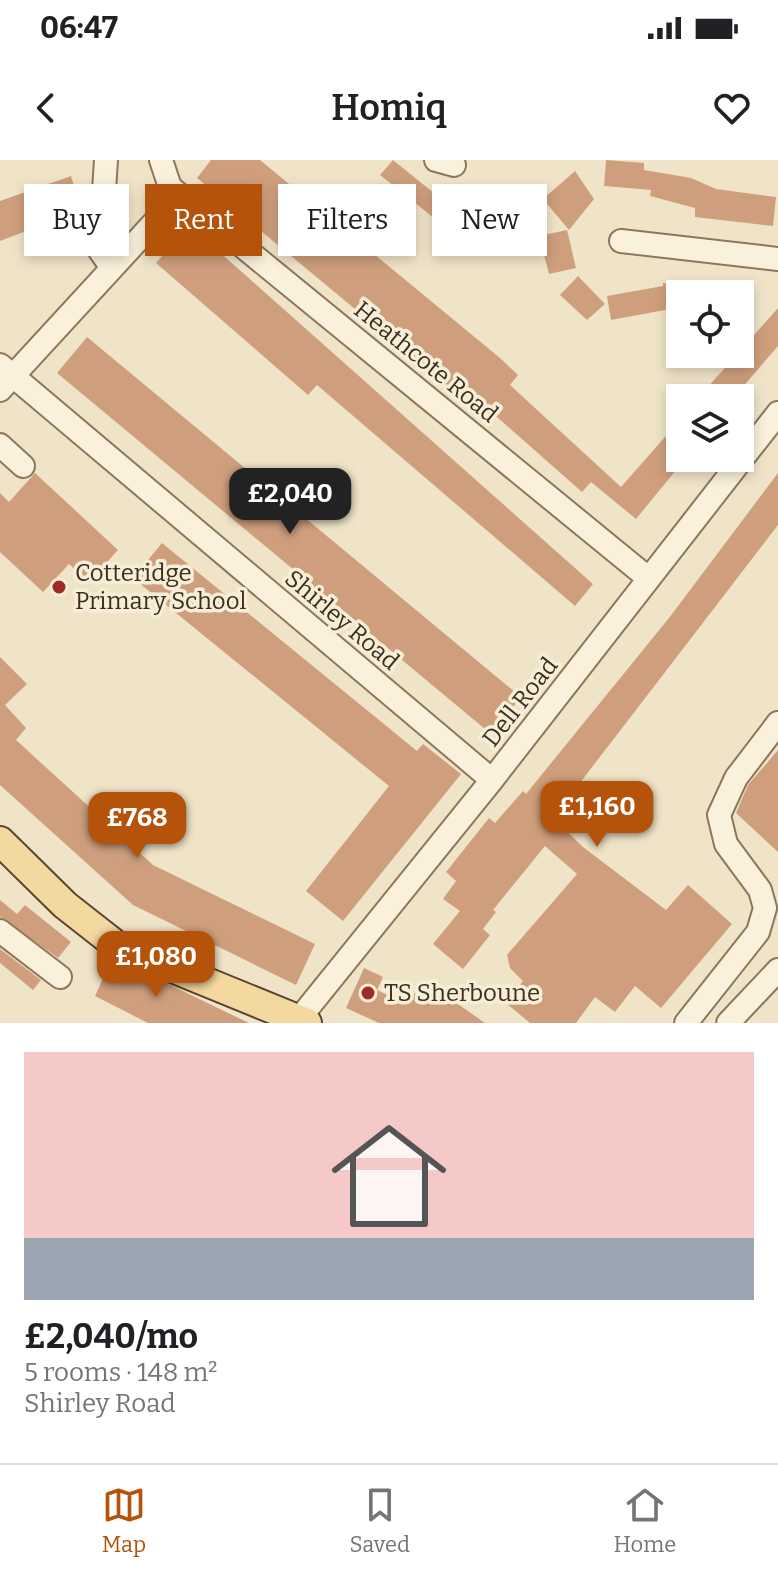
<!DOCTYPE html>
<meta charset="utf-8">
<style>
:root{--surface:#fff;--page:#f6f6f6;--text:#202124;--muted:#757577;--line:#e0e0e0;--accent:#b45309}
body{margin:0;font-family:Bitter,serif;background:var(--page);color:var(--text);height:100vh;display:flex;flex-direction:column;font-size:30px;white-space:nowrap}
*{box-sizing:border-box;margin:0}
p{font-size:26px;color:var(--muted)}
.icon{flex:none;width:44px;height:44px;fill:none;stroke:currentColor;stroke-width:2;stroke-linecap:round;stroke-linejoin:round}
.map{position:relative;height:863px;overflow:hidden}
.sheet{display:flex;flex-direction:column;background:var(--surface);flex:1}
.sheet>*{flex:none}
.banner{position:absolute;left:24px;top:24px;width:730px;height:72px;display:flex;gap:16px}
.fabs{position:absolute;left:666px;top:120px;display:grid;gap:16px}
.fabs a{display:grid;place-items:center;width:88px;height:88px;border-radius:0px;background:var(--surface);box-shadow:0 4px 12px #0003;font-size:40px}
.price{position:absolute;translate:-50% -68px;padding:0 18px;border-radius:16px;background:var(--accent);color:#fff;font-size:26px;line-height:52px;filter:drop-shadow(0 2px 4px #0008)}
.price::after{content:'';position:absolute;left:50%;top:48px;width:24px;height:18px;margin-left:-12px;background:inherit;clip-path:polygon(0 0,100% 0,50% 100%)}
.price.on{background:#222;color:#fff}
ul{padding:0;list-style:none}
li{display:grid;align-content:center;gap:16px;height:424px;padding:0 24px}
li+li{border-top:2px solid var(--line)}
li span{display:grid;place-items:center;height:248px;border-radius:0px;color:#555}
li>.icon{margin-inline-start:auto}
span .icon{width:144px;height:144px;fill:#fffc;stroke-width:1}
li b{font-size:34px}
.pill{padding:0 28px;border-radius:0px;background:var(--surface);box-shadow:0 4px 12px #0003;font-size:28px;line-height:72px}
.pill.on{background:var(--accent);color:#fff}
.status{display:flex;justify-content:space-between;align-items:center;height:56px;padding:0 40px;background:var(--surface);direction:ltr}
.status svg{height:22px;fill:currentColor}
header{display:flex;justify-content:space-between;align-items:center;height:104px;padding:0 24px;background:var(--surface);font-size:36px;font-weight:600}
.dock{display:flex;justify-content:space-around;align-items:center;height:112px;border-top:2px solid var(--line);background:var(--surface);font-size:22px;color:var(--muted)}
.dock a{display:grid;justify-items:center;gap:4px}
.dock .on{color:var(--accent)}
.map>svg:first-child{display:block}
</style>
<div class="status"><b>06:47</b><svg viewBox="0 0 49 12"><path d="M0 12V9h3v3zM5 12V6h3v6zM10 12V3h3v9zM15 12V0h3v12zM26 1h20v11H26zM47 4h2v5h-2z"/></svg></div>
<header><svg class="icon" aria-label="back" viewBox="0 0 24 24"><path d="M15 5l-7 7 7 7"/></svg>Homiq<svg class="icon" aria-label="heart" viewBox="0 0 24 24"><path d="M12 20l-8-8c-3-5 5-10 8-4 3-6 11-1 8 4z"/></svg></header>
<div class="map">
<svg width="778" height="863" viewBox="0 0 778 863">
<rect width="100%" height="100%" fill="#f0e4c8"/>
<!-- building -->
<path fill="#cf9f7d" d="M211 0H260L500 198 518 215 510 225 621 327 680 260V298H686L636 359 591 322 582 332 489 250 484 256 197 18Z
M393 0 461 55 449 70 380 15Z
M606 0 644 3V10L691 18 716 29 776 37 773 66 695 57V48L650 36 651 30 604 26Z
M575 11 594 39 569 70 543 39Z
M71 16 81 50 0 81V41Z
M189 65 593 424 575 446 317 225 308 235 156 103Z
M567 70 576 108 549 114 539 76Z
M578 116 605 144 587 160 560 135Z
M663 123 680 125V152L665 150 611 160 607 136 663 126Z
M778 148V186L733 238H698Z
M87 177 521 537 491 574 57 213Z
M35 313 118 390 89 422 69 404 43 432 0 392V333L9 342Z
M778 313V365L553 658 583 687 666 750 688 725 732 764 661 848 635 826 615 852 595 837 576 863H530L506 843 523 821 510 808 507 795 577 714 545 686 493 750 496 752 483 769 490 775 463 809 433 784 460 751 443 739 456 721 446 712 489 658 495 663 523 631 526 634 669 458Z
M162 383 417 591 423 584 461 614 343 761 306 731 389 626 133 418Z
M0 497 27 524 5 545 26 568 16 580 153 705 315 784 296 825 133 745 0 625Z
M778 590V692L736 653 748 625Z
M0 740 17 754 25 745 71 782 58 798 0 757Z
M0 789 41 820 33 830 0 803Z
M111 801 168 824 249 863H148L95 836Z
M364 808 383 817 377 830 407 844 415 833 431 840 438 830 485 863H379L346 848Z"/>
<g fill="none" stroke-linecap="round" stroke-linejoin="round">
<defs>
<path id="minor" d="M106 0 100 91 112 108
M436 0 454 5
M170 27 648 418
M621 81 778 99
M0 205 492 620
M0 230 161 55 170 27 161 0
M0 285 23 306
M0 771 60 817
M299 859 492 620 778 253
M686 863 758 772 765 748 760 730 726 684 719 655 736 618 778 563
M728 863 778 810"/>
<path id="major" d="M0 681 65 745 116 785 307 863"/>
</defs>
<!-- minor casing -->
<use href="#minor" stroke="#8d765c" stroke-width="26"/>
<!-- major casing -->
<use href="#major" stroke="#5b4430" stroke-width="32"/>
<!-- minor -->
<use href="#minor" stroke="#faf1dc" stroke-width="22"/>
<!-- major -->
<use href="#major" stroke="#f3d9a0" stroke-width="28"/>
</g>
<!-- markers -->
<g fill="#9e2a2b" stroke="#f7eed8" stroke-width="3">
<circle cx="59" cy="427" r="8"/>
<circle cx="368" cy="833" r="8"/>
</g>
<g text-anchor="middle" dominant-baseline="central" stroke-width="7" stroke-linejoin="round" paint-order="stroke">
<!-- street labels -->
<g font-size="24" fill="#3d2e20" stroke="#f7eed8">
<text transform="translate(426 202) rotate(39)">Heathcote Road</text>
<text transform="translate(342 460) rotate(40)">Shirley Road</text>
<text transform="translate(520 542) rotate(-52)">Dell Road</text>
</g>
<!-- poi labels -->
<g font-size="24" fill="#3d2e20" stroke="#f7eed8" text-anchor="start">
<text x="75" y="413">Cotteridge<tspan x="75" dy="28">Primary School</tspan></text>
<text x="384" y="833">TS Sherboune</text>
</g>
</g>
</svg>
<div class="fabs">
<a><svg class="icon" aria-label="locate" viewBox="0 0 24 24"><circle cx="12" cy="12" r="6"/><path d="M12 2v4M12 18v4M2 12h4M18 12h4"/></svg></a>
<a><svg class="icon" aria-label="layers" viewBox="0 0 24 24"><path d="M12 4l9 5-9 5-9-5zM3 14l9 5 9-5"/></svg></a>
</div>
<b class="price on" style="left:290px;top:376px">£2,040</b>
<b class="price" style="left:597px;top:689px">£1,160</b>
<b class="price" style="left:137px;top:700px">£768</b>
<b class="price" style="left:156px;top:839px">£1,080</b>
<div class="banner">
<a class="pill">Buy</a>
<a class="pill on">Rent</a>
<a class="pill">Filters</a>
<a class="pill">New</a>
</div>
</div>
<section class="sheet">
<ul>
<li><span style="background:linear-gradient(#f6c9c9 75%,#9aa5b1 0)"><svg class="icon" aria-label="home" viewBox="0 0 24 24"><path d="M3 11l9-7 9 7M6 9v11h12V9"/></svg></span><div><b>£2,040/mo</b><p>5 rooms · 148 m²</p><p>Shirley Road</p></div></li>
</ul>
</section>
<nav class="dock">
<a class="on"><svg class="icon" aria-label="map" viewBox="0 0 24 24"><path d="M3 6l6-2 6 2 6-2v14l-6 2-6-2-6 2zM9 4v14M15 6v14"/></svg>Map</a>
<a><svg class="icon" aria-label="saved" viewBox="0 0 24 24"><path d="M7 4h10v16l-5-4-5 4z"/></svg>Saved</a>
<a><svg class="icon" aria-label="home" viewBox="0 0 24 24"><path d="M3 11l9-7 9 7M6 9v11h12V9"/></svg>Home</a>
</nav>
